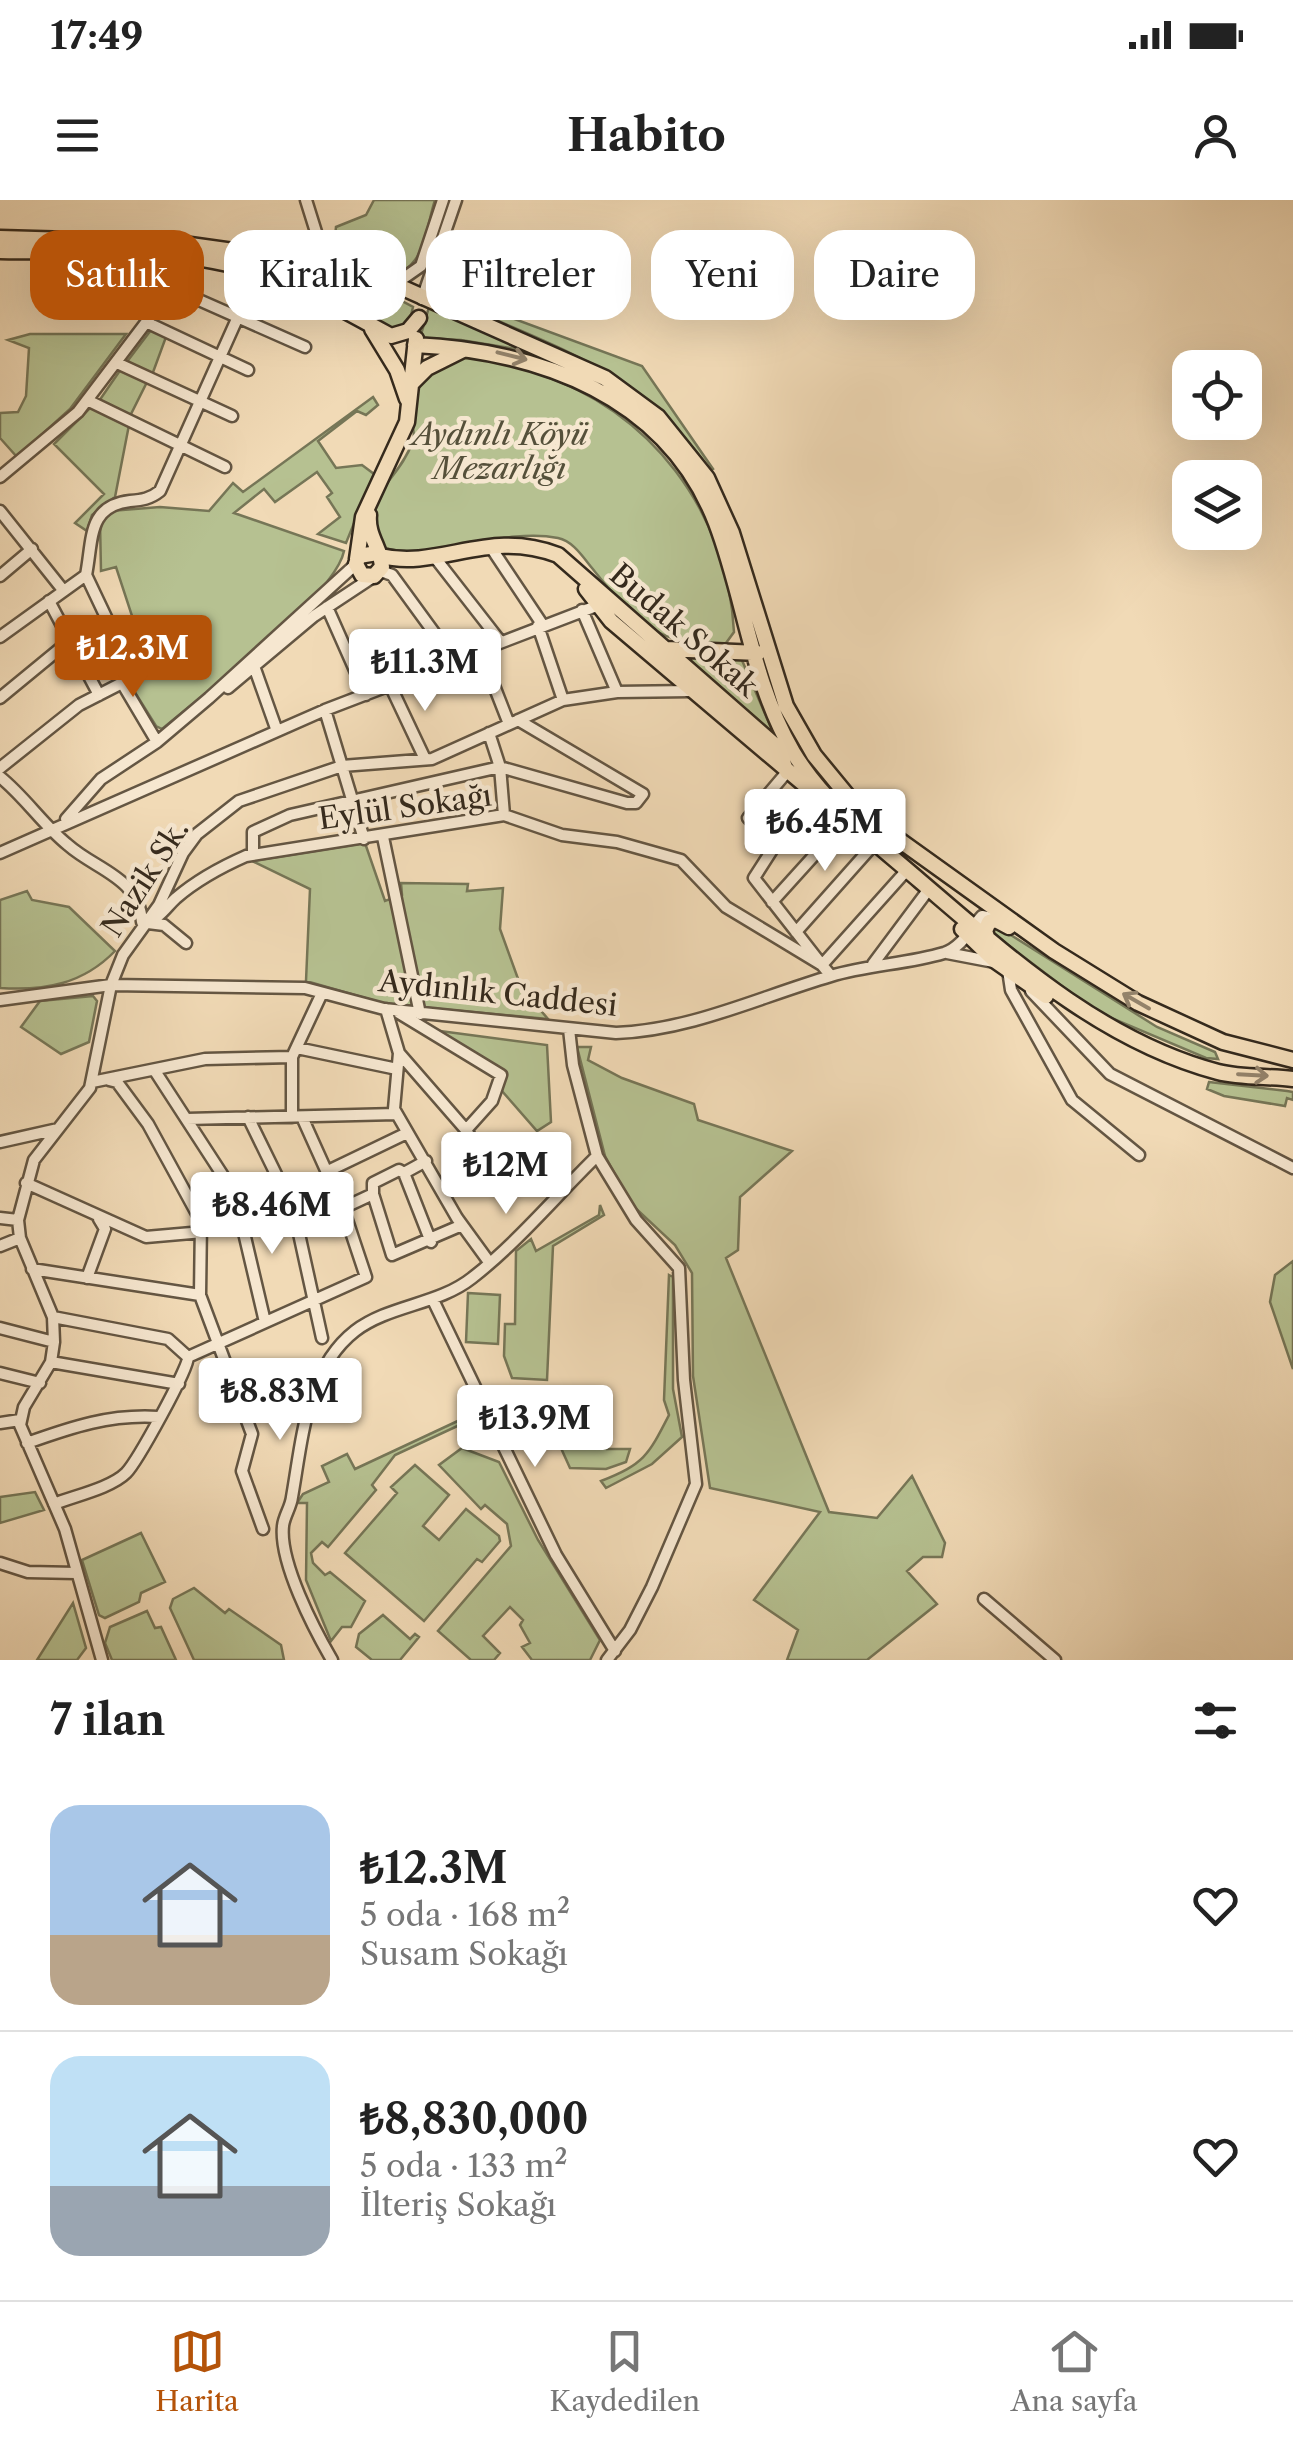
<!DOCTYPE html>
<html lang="tr">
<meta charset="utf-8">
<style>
:root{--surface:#fff;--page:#f6f6f6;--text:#222;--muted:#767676;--line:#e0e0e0;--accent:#b45309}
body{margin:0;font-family:"Libre Caslon Text",serif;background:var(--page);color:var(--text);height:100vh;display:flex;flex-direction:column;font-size:38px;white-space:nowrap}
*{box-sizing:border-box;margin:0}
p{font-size:32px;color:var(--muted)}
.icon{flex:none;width:55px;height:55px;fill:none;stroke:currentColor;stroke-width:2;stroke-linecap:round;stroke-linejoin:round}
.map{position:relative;height:1460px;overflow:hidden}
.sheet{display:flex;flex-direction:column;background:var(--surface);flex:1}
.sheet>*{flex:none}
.guide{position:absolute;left:30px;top:30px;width:1235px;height:90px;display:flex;gap:20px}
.fabs{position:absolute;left:1172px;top:150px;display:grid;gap:20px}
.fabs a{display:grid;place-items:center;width:90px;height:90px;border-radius:20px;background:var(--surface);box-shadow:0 10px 40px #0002;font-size:50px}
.price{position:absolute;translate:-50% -85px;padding:0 22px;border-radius:10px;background:#fff;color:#222;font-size:32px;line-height:65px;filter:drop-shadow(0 2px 5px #0008)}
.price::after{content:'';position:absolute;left:50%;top:60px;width:30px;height:22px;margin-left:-15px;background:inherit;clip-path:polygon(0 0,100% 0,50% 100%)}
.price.on{background:var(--accent);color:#fff}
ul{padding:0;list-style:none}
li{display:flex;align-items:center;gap:30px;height:250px;padding:0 50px}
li+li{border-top:2px solid var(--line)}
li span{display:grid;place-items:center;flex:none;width:280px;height:200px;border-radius:30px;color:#555}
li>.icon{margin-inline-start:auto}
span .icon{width:120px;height:120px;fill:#fffc;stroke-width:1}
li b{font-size:42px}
h2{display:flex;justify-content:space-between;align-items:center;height:120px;padding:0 50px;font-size:42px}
.pill{padding:0 35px;border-radius:30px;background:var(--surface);box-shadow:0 10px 40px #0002;font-size:35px;line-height:90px}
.pill.on{background:var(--accent);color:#fff}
.status{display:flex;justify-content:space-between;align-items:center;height:70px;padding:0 50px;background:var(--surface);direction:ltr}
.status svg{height:28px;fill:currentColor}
header{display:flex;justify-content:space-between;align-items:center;height:130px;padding:0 50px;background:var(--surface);font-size:45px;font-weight:700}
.tabs{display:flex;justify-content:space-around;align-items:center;height:140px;border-top:2px solid var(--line);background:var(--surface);font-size:28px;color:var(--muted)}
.tabs a{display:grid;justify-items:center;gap:5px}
.tabs .on{color:var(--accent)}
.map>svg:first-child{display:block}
</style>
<div class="status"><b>17:49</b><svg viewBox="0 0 49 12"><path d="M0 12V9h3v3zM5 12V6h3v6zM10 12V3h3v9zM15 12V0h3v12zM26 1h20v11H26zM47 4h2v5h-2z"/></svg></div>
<header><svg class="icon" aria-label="menu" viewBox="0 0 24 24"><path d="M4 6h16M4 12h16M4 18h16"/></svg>Habito<svg class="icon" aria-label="person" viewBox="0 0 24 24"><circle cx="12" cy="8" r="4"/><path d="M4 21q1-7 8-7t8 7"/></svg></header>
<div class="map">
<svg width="1293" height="1460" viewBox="0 0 1293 1460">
<rect width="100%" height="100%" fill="#f1dab6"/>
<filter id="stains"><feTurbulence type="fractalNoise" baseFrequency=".002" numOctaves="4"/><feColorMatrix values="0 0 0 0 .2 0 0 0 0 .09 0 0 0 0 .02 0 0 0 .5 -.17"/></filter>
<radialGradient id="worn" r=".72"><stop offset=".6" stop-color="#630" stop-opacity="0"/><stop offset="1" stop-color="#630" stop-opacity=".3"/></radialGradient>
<!-- green -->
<path fill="#b6c191" stroke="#767657" stroke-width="2.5" d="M374 0H435C429 18 426 45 415 60 393 92 351 55 335 37L336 27 366 15Z
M239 62 321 72 328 94Z
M363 80 413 107 408 128 391 130 351 102 347 93 353 82Z
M452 85 482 107 642 166 713 269 710 271C650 181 577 155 482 114L466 106Z
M429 107 534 152 461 140 420 138Z
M151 130 166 137 152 175 126 163Z
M30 134H126L70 209 17 257 0 238V213L18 212 26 196 29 148 8 140Z
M453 157C481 156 510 164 536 173 650 209 728 312 734 432L726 443C659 450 631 417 592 368 583 357 573 341 558 338 501 326 433 364 382 347 360 289 396 287 413 241 415 235 413 232 413 226 414 186 420 177 453 157Z
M121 169 147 182 130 216 99 201Z
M373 197 378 205 366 215 357 211 318 241 336 268 362 265 374 274 346 343 318 334 340 317 327 297 332 293 317 272 275 302 264 289 234 313 344 351C335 397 203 494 162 529L156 526 131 486 139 470 157 455 132 416 116 367 101 371 100 322 110 311 160 307 209 311 233 283 243 292Z
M92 206 129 225 115 297 92 315 87 331 75 323 104 294 54 244Z
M685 456 741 458 772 530 768 529Z
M365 643 385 701 402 695 401 683 468 684 467 691 503 688 500 729 521 787 548 819 386 804 306 781 310 689 252 661Z
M27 691 32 700 69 707 115 751C83 784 45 791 0 788V700Z
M998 727 1157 827 1215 852 1218 859 1206 858 1095 811 995 735 992 731Z
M93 796 97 801 89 842 61 854 21 827 40 801Z
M440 831 547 845 551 922 537 931 502 891 503 870 439 836Z
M577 847H591L588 860 622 878 694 904 698 920 792 951 740 997 738 1050 726 1058 829 1312 877 1318 912 1276 945 1343 942 1357H923L907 1371 937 1404 867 1460H787L798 1430 754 1400 820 1312 710 1288 693 1176 692 1073 675 1045 631 1004 605 956Z
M1209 882 1287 891 1293 892V900L1287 898 1285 906 1224 896 1207 889Z
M600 1005 604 1015 553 1046 547 1180 512 1178 504 1156 505 1124H515L516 1051 531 1039 536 1051 599 1015Z
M1293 1061V1169L1270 1102 1275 1075Z
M669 1075 673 1077V1189L682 1237 652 1264 606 1288 601 1281C644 1264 648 1256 669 1215L664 1200Z
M468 1093 500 1095 498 1144 466 1142Z
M556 1195H571L570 1232 606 1234 607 1249H630L626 1262 606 1269 570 1268 556 1237Z
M477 1212 487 1232 469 1228 466 1222 395 1255 372 1285 376 1290 328 1347 322 1342 311 1353 313 1363 325 1375 330 1372 365 1401 351 1427H342L331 1441 306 1380 307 1303H297L303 1294 329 1282 322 1266 347 1254 355 1269Z
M462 1248 499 1262 538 1340 600 1440 590 1460H532L522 1447 530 1443 520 1425 523 1420 510 1407 483 1436 500 1453 494 1460H471L438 1431 511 1346 507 1324 485 1305 481 1309 439 1265Z
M415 1265 449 1295 423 1326 439 1340 466 1309 499 1336 500 1341 482 1362 477 1359 424 1421 345 1353 397 1293 391 1287Z
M35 1292 44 1310 0 1323V1297Z
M141 1333 165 1382 141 1393 139 1402 105 1418 99 1415 82 1360Z
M194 1388 225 1413 229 1409 281 1445 284 1460H194L170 1408 173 1399Z
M73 1403 86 1448 77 1460H37Z
M147 1411 155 1428 161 1427 176 1460H112L105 1443 110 1427Z
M383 1415 410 1439 415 1434 419 1437 400 1460H372L356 1447 359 1434Z"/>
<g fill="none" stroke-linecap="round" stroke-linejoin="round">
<defs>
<path id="minor" d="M306 0 321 48
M437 55 450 92 470 113
M391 80H401L421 66 443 0
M174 89 305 147
M422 99 456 0
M148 123 248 170
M117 163 232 216
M87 200 225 267
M0 277 78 212 195 58
M0 311 63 390
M490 346 542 424
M433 355 500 441
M381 371 392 375 454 460
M0 376 32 349
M49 401 99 495
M327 407 366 495
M582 410 617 492
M538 426 563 500
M0 437 86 375C93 340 87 306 130 301 142 300 150 299 160 291L258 72
M480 450 509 524
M255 469 277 531
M122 483 157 542
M390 485 425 559
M228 488 314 416 373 377
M0 498 68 442
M325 510 364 639
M489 533 500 567 504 615
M0 568 79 505 122 483 132 472 86 375
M0 577C25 597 43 625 68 645 96 670 139 677 142 722
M66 619 101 579 157 542 209 498 356 364
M383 637 420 814
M779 639 754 678 822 765 907 670
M774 644 748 618 787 572
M0 653 325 510 604 403
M253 654V632L290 615 500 567 627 603H636L643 594 518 520
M772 702 848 618
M145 722C161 718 165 708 176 698 197 680 221 667 246 656L504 615 562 635 617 642 681 660 726 707 822 765 831 776
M148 723 164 725 186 743
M796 732 876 642
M947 753 994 762
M873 764 929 689
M1008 770 1011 790 1072 900 1139 955
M1031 791 1110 874 1293 968
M0 800 111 785 305 788 384 809 616 833C692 830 759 797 831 776 867 765 907 764 944 753 962 747 970 729 982 716L996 719
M386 809 399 853 394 909 457 1018 489 1062
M399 813 501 875 492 901 466 930
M569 829 573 865 597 956 636 1020 679 1068 684 1180 696 1284 652 1387 630 1430 607 1460
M297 848 397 869
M399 853 466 930 497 981
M155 871 240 1002
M109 880 117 882 148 924 201 1021 200 1095 252 1234 242 1271 263 1329
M92 882 205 859 292 857
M248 917 294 1011 322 1138
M292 917V857L322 793
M187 919 396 914
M0 942 58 929
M426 961 404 973 431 1042
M328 971 407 933
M26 983 146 1037 203 1032
M373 994V983L399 970 404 973
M237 1003 265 1122
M343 1008 373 994 392 1055 462 1025
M0 1018 18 1020
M201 1021 279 983
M0 1046 20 1038
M32 1069 200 1095
M87 1078 105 1029 99 1019
M433 1100 556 1355 615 1451
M53 1117 168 1139 188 1157
M0 1128 54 1142
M188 1157 366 1077 343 1008 302 917
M51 1162 179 1184
M0 1173 40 1183
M0 1223 20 1220
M27 1243C72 1227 110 1214 158 1217
M54 1304C74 1296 111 1288 126 1273 137 1262 189 1168 188 1157
M0 1363 28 1372 76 1373
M984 1399 1055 1460
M102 1460 65 1329 20 1225 24 1207 51 1162 54 1142 53 1117 20 1038 18 1020 34 960 90 888 111 785 123 755 159 705 183 653 197 634 239 601 342 566 432 559 563 500 617 492 691 491
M332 1460C314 1429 279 1362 283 1326 284 1316 291 1307 292 1297 302 1241 306 1169 355 1131 389 1105 438 1105 472 1078 517 1043 556 996 597 956"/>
<path id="major" d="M0 38 176 43 358 68 605 178 658 217 707 278 732 333 786 506 814 555 851 600 888 632 1054 751 1138 803 1223 842 1293 860
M0 51C85 53 178 45 260 73 307 89 348 112 391 136L408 131 419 118
M345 108 338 96 348 75 358 68
M372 129 397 170 407 199
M415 145C540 151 667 196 716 323 745 399 751 480 793 552 824 604 875 642 920 681 1009 757 1101 841 1218 872 1241 878 1268 876 1293 879
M411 184 427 168 463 150
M369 315C367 336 381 348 382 367L374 376 362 375 356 364 359 356 377 353
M380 356C441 370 488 328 558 355L777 547 787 572
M357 359 363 317 407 222 416 139
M586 389 611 421 819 597
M666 449 758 453
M962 729 994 760 1046 796
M989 743 985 731 989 722 996 720 1009 727"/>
</defs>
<!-- minor casing -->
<use href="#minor" stroke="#645643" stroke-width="15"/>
<!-- major casing -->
<use href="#major" stroke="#352a1d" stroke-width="19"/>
<!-- minor -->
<use href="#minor" stroke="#f6e7d0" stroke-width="10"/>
<!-- major -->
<use href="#major" stroke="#f1dab6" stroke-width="14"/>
</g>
<!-- one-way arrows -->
<defs><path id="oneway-shaft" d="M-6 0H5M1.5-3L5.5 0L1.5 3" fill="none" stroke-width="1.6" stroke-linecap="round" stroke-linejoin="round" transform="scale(2.5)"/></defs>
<g stroke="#93826a">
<use href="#oneway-shaft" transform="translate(512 156) rotate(14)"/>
<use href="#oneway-shaft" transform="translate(1136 801) rotate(-150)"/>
<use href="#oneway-shaft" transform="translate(1253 875) rotate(3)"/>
</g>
<g text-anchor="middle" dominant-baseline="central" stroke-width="9" stroke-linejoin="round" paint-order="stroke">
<!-- park labels -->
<g font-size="30" font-style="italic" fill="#55503a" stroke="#f6e7d0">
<text x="500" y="234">Aydınlı Köyü<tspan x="500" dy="34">Mezarlığı</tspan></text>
</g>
<!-- street labels -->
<g font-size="30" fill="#352a1d" stroke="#f6e7d0">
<text transform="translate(684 430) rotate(41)">Budak Sokak</text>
<text transform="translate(405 607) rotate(-8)">Eylül Sokağı</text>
<text transform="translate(145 678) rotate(-57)">Nazik Sk.</text>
<text transform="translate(498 793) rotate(6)">Aydınlık Caddesi</text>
</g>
</g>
<rect width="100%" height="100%" filter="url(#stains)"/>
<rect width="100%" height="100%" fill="url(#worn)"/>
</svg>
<div class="fabs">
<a><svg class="icon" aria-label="locate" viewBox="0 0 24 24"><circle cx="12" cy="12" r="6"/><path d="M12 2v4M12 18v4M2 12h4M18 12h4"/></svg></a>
<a><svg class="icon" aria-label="layers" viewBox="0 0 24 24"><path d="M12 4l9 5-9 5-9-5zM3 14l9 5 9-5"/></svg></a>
</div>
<b class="price on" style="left:133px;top:500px">₺12.3M</b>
<b class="price" style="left:425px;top:514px">₺11.3M</b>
<b class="price" style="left:825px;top:674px">₺6.45M</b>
<b class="price" style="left:506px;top:1017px">₺12M</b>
<b class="price" style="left:272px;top:1057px">₺8.46M</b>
<b class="price" style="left:280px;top:1243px">₺8.83M</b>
<b class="price" style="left:535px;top:1270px">₺13.9M</b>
<div class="guide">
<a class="pill on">Satılık</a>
<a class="pill">Kiralık</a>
<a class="pill">Filtreler</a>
<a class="pill">Yeni</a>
<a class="pill">Daire</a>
</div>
</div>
<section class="sheet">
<h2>7 ilan<svg class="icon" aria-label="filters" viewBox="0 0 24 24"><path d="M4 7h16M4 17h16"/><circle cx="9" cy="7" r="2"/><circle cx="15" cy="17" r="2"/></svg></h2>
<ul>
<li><span style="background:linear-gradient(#a9c7e8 65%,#b9a48a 0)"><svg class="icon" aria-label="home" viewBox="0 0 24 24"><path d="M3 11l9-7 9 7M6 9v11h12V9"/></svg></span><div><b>₺12.3M</b><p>5 oda · 168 m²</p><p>Susam Sokağı</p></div><svg class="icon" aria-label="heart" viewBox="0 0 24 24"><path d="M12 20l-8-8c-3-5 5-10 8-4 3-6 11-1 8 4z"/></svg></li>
<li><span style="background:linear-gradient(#bfe0f5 65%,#9aa5b1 0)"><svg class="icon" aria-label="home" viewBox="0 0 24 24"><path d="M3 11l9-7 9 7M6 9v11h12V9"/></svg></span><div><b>₺8,830,000</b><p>5 oda · 133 m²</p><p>İlteriş Sokağı</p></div><svg class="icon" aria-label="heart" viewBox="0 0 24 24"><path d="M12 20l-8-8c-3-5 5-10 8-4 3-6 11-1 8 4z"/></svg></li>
</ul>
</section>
<nav class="tabs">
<a class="on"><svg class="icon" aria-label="map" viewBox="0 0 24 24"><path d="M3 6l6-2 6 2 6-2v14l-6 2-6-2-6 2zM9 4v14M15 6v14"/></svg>Harita</a>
<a><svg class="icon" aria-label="saved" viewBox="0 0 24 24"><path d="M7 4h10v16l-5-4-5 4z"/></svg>Kaydedilen</a>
<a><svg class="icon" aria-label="home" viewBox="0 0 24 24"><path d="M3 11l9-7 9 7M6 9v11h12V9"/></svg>Ana sayfa</a>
</nav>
